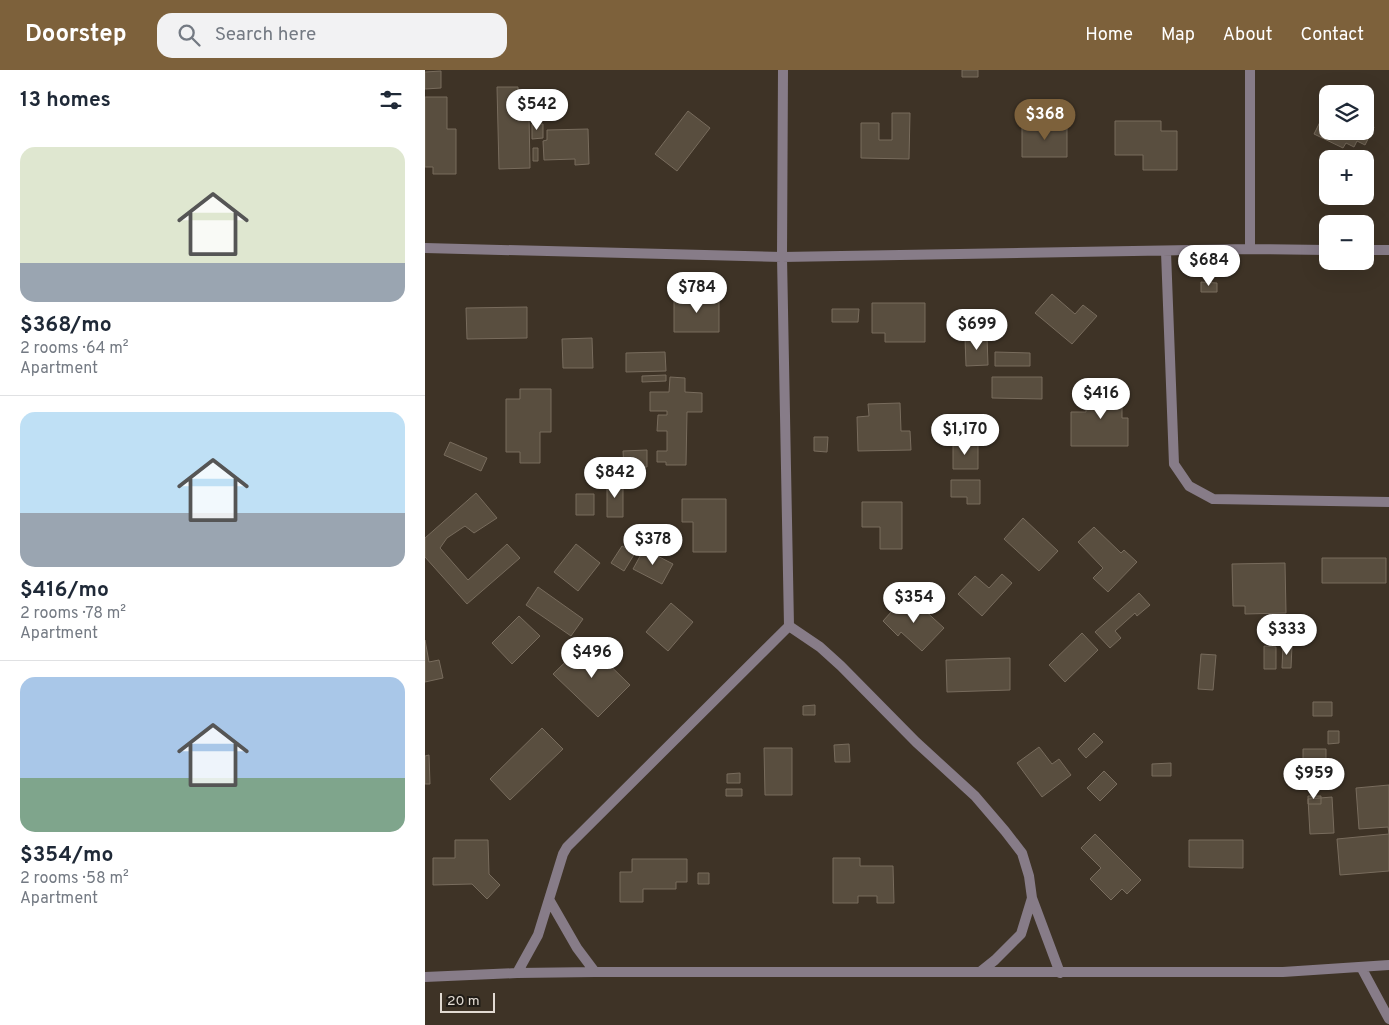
<!DOCTYPE html>
<meta charset="utf-8">
<style>
:root{--surface:#fff;--page:#f2f2f3;--text:#1f2937;--muted:#747a83;--line:#e0e1e3;--accent:#7d613b}
body{margin:0;font-family:Overpass,sans-serif;background:var(--page);color:var(--text);height:100vh;display:flex;flex-direction:column;font-size:19px;white-space:nowrap}
*{box-sizing:border-box;margin:0}
p{font-size:16px;color:var(--muted)}
.icon{flex:none;width:28px;height:28px;fill:none;stroke:currentColor;stroke-width:2;stroke-linecap:round;stroke-linejoin:round}
.map{position:relative;flex:1;overflow:hidden}
.panel{display:flex;flex-direction:column;background:var(--surface);width:425px}
.panel>*{flex:none}
.fabs{position:absolute;left:894px;top:15px;display:grid;gap:10px}
.fabs a{display:grid;place-items:center;width:55px;height:55px;border-radius:10px;background:var(--surface);box-shadow:0 5px 20px #0002;font-size:25px}
.scale{position:absolute;left:15px;bottom:12px;width:55px;box-sizing:border-box;padding-left:5px;border:2px solid #e1dad2;border-top:0;font-size:14px;line-height:18px;white-space:nowrap;color:#e1dad2;-webkit-text-stroke:4px #211c16;paint-order:stroke}
.price{position:absolute;translate:-50% -42px;padding:0 11px;border-radius:18px;background:#fff;color:#222;font-size:16px;line-height:32px;filter:drop-shadow(0 1px 2px #0008)}
.price::after{content:'';position:absolute;left:50%;top:30px;width:15px;height:11px;margin-left:-8px;background:inherit;clip-path:polygon(0 0,100% 0,50% 100%)}
.price.current{background:var(--accent);color:#fff}
ul{padding:0;list-style:none}
li{display:grid;align-content:center;gap:10px;height:265px;padding:0 20px}
li+li{border-top:1px solid var(--line)}
li span{display:grid;place-items:center;height:155px;border-radius:15px;color:#555}
li>.icon{margin-inline-start:auto}
span .icon{width:90px;height:90px;fill:#fffc;stroke-width:1}
li b{font-size:21px}
h2{display:flex;justify-content:space-between;align-items:center;height:60px;padding:0 20px;font-size:21px}
header{display:flex;align-items:center;gap:30px;box-sizing:border-box;height:70px;padding:0 25px;background:var(--accent);color:#fff}
header strong{font-size:24px}
nav{display:flex;gap:28px;margin-inline-start:auto;font-size:18px}
.search{width:350px;height:45px;background:var(--page);display:flex;align-items:center;gap:12px;box-sizing:border-box;padding:0 18px;border-radius:15px;color:var(--muted);font-size:19px}
main{display:flex;flex:1;min-height:0}
.map>svg:first-child{display:block}
</style>
<header>
<strong>Doorstep</strong>
<div class="search"><svg class="icon" aria-label="search" viewBox="0 0 24 24"><circle cx="10" cy="10" r="6"/><path d="M15 15l6 6"/></svg>Search here</div>
<nav><a>Home</a><a>Map</a><a>About</a><a>Contact</a></nav>
</header>
<main>
<section class="panel">
<h2>13 homes<svg class="icon" aria-label="filters" viewBox="0 0 24 24"><path d="M4 7h16M4 17h16"/><circle cx="9" cy="7" r="2"/><circle cx="15" cy="17" r="2"/></svg></h2>
<ul>
<li><span style="background:linear-gradient(#dfe7d0 75%,#9aa5b1 0)"><svg class="icon" aria-label="home" viewBox="0 0 24 24"><path d="M3 11l9-7 9 7M6 9v11h12V9"/></svg></span><div><b>$368/mo</b><p>2 rooms · 64 m²</p><p>Apartment</p></div></li>
<li><span style="background:linear-gradient(#bfe0f5 65%,#9aa5b1 0)"><svg class="icon" aria-label="home" viewBox="0 0 24 24"><path d="M3 11l9-7 9 7M6 9v11h12V9"/></svg></span><div><b>$416/mo</b><p>2 rooms · 78 m²</p><p>Apartment</p></div></li>
<li><span style="background:linear-gradient(#a9c7e8 65%,#7fa58c 0)"><svg class="icon" aria-label="home" viewBox="0 0 24 24"><path d="M3 11l9-7 9 7M6 9v11h12V9"/></svg></span><div><b>$354/mo</b><p>2 rooms · 58 m²</p><p>Apartment</p></div></li>
</ul>
</section>
<div class="map">
<svg width="964" height="955" viewBox="0 0 964 955">
<rect width="100%" height="100%" fill="#3e3326"/>
<!-- building -->
<path fill="#594e3f" stroke="#786c5d" d="M537 0H553V7H537Z
M16 1V18L0 19V2Z
M72 17H93L94 45H104L105 98 74 99Z
M0 27H22V59H31V104H8V97H0Z
M902 38V61H940V52L949 57 940 75 932 71 929 77 921 73 918 78 889 64Z
M263 41 285 58 252 101 230 84Z
M467 43H485L484 89 436 88V53H454V70H467Z
M690 51H736V61H752V100H718V85H690Z
M107 54H118V68L107 69Z
M597 55H642V87H597Z
M163 59 164 94 150 95V89L119 90 118 71 122 70V60Z
M108 78H113V91H108Z
M776 212 792 213V222H776Z
M627 224 650 244 658 235 672 246 647 274 610 243Z
M249 227H294V262H249Z
M447 233H500V272H460V263H447Z
M102 237V268L42 269 41 238Z
M407 239H434L433 252H407Z
M562 267 563 295 541 296 540 268Z
M167 268 168 298H138L137 269Z
M240 282 241 301 201 302V283Z
M570 282 605 283V296H570Z
M241 305V311L217 312V306Z
M245 307 260 308V322L277 323V342H262L261 395H241V392H232V381H242V361H232L233 345H242V341H225V322H244Z
M567 307H617V329L567 328Z
M661 317H697V348H703V376H646V342H661Z
M95 319H126V362H115V393H95V382H81V329H95Z
M475 333 476 361H485L486 380 433 381 432 347 444 346 443 334Z
M389 367H403L402 382 389 381Z
M25 372 62 388 56 401 19 385Z
M528 373H553V399H528Z
M222 380V397L199 398 198 381Z
M526 410H555V434H542V427H526Z
M182 411H198V447H182Z
M51 423 72 448 49 463 40 456 22 468 15 478 43 510 82 474 95 488 42 534 0 487V468Z
M151 424H169V445H151Z
M257 429H301V482H268V452H257Z
M437 432H477V479H455V457H437Z
M598 448 633 481 614 501 579 469Z
M669 457 696 483 699 480 712 492 683 522 668 508 678 498 653 472Z
M151 474 175 493 153 521 129 502Z
M197 476 210 483 199 501 186 493Z
M219 479 248 494 237 514 208 499Z
M897 488H961V513H897Z
M860 493 861 543 820 544V536H808L807 494Z
M577 504 587 513 557 546 533 524 550 506 564 518Z
M113 517 158 549 146 566 101 535Z
M714 523 725 535 712 546 710 543 690 561 696 568 685 578 670 562Z
M485 527 519 558 497 581 476 562 473 566 458 551 467 541 470 543Z
M246 533 268 552 243 581 221 562Z
M94 546 115 566 87 594 67 573Z
M657 563 673 580 640 612 624 595Z
M0 570 4 592 14 590 18 608 0 612Z
M161 572 205 615 173 647 128 604Z
M858 575H867L866 598H857Z
M839 576 851 577V599H839Z
M776 584 791 585 788 620 773 619Z
M585 588V620L522 622 521 590Z
M888 632H907V646H888Z
M390 635V645H378V636Z
M117 658 138 679 85 730 65 709Z
M903 661H914V673L903 674Z
M669 663 678 672 661 688 653 679Z
M424 674 425 692H410L409 675Z
M614 677 627 694 634 689 646 705 617 727 592 693Z
M339 678H367V725H340Z
M878 679H901V707H878Z
M4 685 5 714H0V686Z
M746 693V706H727V694Z
M679 701 692 714 675 731 662 718Z
M315 703V713H302V704Z
M964 715V801L915 805 912 769 964 764 963 757 934 759 931 718Z
M301 719H317V726H301Z
M883 726H896V734H883Z
M907 727 909 763 885 764 883 729Z
M670 764 716 810 702 824 697 819 686 830 665 809 676 798 656 778Z
M30 770H63L64 804 75 815 62 829 47 814 8 815V788H30Z
M764 770H818V798L764 797Z
M408 788H435V796H468L469 833H452V826H433V833H408Z
M207 789H262V812H251V819H218V832H195V802H207Z
M273 803H284V814H273Z"/>
<g fill="none" stroke-linecap="round" stroke-linejoin="round">
<!-- minor -->
<path stroke="#877c88" stroke-width="10" d="M0 178 357 187 825 179 902 180
M825 179V0
M940 180H964
M741 182 749 394 764 416 788 429 964 432
M364 556 395 577 416 596 491 672 550 726 580 761 597 783 604 806 607 828 635 903
M125 831 152 878 170 902
M936 897 964 949
M555 902 570 890 596 864 607 828
M92 903 113 865 138 784 142 777 364 556 357 187 358 0
M0 907 92 903 170 902H858L964 895"/>
</g>
</svg>
<div class="fabs">
<a><svg class="icon" aria-label="layers" viewBox="0 0 24 24"><path d="M12 4l9 5-9 5-9-5zM3 14l9 5 9-5"/></svg></a>
<a>+</a>
<a>−</a>
</div>
<div class="scale">20 m</div>
<b class="price" style="left:112px;top:61px">$542</b>
<b class="price current" style="left:620px;top:71px">$368</b>
<b class="price" style="left:784px;top:217px">$684</b>
<b class="price" style="left:272px;top:244px">$784</b>
<b class="price" style="left:552px;top:281px">$699</b>
<b class="price" style="left:676px;top:350px">$416</b>
<b class="price" style="left:540px;top:386px">$1,170</b>
<b class="price" style="left:190px;top:429px">$842</b>
<b class="price" style="left:228px;top:496px">$378</b>
<b class="price" style="left:489px;top:554px">$354</b>
<b class="price" style="left:862px;top:586px">$333</b>
<b class="price" style="left:167px;top:609px">$496</b>
<b class="price" style="left:889px;top:730px">$959</b>
</div>
</main>
